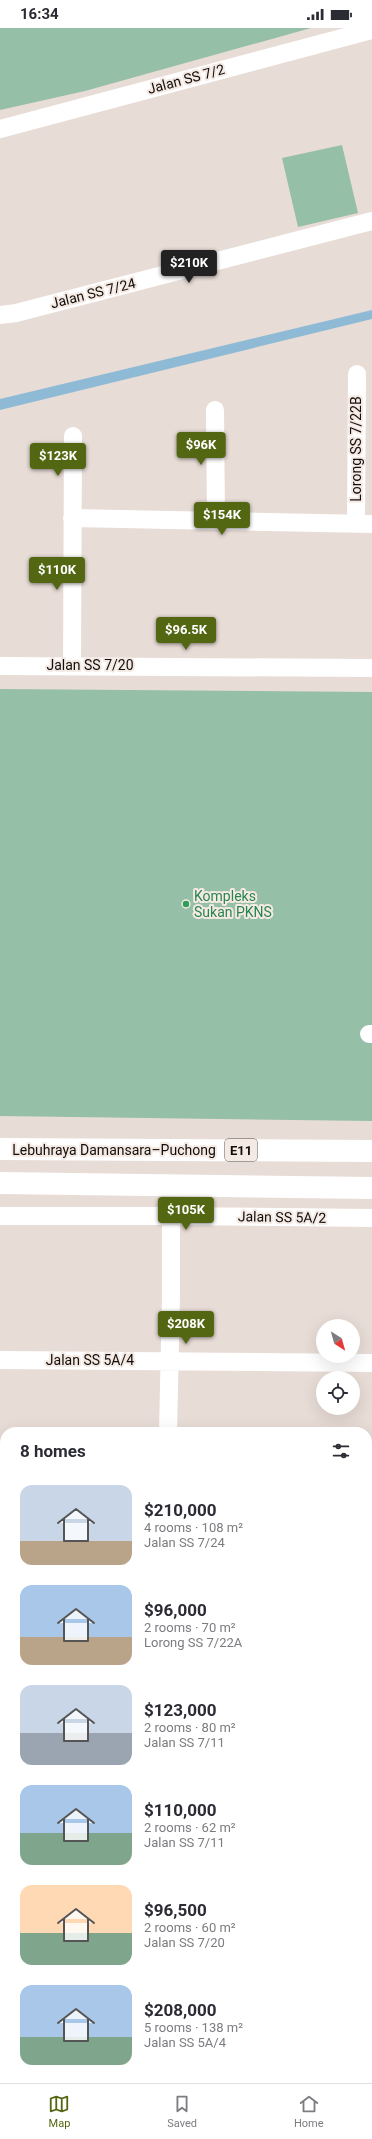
<!DOCTYPE html>
<meta charset="utf-8">
<style>
:root{--surface:#fff;--page:#f7f7f7;--text:#2b2b33;--muted:#7c7c81;--line:#e1e1e2;--accent:#536611}
body{margin:0;font-family:Roboto,sans-serif;background:var(--page);color:var(--text);height:100vh;display:flex;flex-direction:column;font-size:15px;white-space:nowrap}
*{box-sizing:border-box;margin:0}
p{font-size:13px;color:var(--muted)}
.icon{flex:none;width:22px;height:22px;fill:none;stroke:currentColor;stroke-width:2;stroke-linecap:round;stroke-linejoin:round}
.map{position:relative;flex:1;overflow:hidden}
.sheet{position:absolute;left:0px;top:1399px;width:372px;height:656px;display:flex;flex-direction:column;background:var(--surface);border-radius:16px 16px 0 0;box-shadow:0 4px 16px #0002}
.sheet>*{flex:none}
.needle{width:26px;rotate:143deg}
.tools{position:absolute;left:316px;top:1291px;display:grid;gap:8px}
.tools a{display:grid;place-items:center;width:44px;height:44px;border-radius:50%;background:var(--surface);box-shadow:0 4px 16px #0002;font-size:20px}
.price{position:absolute;translate:-50% -34px;padding:0 9px;border-radius:4px;background:var(--accent);color:#fff;font-size:13px;line-height:26px;filter:drop-shadow(0 1px 2px #0008)}
.price::after{content:'';position:absolute;left:50%;top:24px;width:12px;height:9px;margin-left:-6px;background:inherit;clip-path:polygon(0 0,100% 0,50% 100%)}
.price.selected{background:#222;color:#fff}
ul{padding:0;list-style:none}
li{display:flex;align-items:center;gap:12px;height:100px;padding:0 20px}
li span{display:grid;place-items:center;flex:none;width:112px;height:80px;border-radius:12px;color:#555}
li>.icon{margin-inline-start:auto}
span .icon{width:48px;height:48px;fill:#fffc;stroke-width:1}
li b{font-size:17px}
h2{display:flex;justify-content:space-between;align-items:center;height:48px;padding:0 20px;font-size:17px}
.status{display:flex;justify-content:space-between;align-items:center;height:28px;padding:0 20px;background:var(--surface);direction:ltr}
.status svg{height:11px;fill:currentColor}
.menu{display:flex;justify-content:space-around;align-items:center;height:56px;border-top:1px solid var(--line);background:var(--surface);font-size:11px;color:var(--muted)}
.menu a{display:grid;justify-items:center;gap:2px}
.menu .selected{color:var(--accent)}
.map>svg:first-child{display:block}
</style>
<div class="status"><b>16:34</b><svg viewBox="0 0 49 12"><path d="M0 12V9h3v3zM5 12V6h3v6zM10 12V3h3v9zM15 12V0h3v12zM26 1h20v11H26zM47 4h2v5h-2z"/></svg></div>
<div class="map">
<svg width="372" height="2055" viewBox="0 0 372 2055">
<rect width="100%" height="100%" fill="#e8dcd6"/>
<!-- green -->
<path fill="#95bfa7" d="M0 0H311L85 63 0 82Z
M342 117 358 185 298 199 282 130Z
M0 661 372 664V1093L0 1088Z"/>
<!-- water -->
<path fill="#8ebad5" d="M372 282V291L0 382V371Z"/>
<g fill="none" stroke-linecap="round" stroke-linejoin="round">
<!-- minor -->
<path stroke="#fff" stroke-width="18" d="M0 101 372 2
M0 287 16 285 372 193
M215 382 216 493
M72 490 372 496
M356 495 357 346
M72 637 73 408
M0 638 372 640
M369 1006H372
M0 1188H171L372 1190
M0 1332 372 1335
M168 1404 171 1267V1188
M0 1474 5 1475
M367 1477H372
M0 1616H5
M367 1619H372
M367 1759H372
M0 1862H5
M367 1903H372
M0 2044 5 2045
M293 2055V2050
M366 2055V2050"/>
<!-- highway -->
<path stroke="#fff" stroke-width="22" d="M0 1121 372 1123
M0 1155 372 1160"/>
</g>
<!-- markers -->
<circle fill="#2e9e5b" stroke="#f5e9e3" stroke-width="1.5" cx="186" cy="876" r="4"/>
<g text-anchor="middle" dominant-baseline="central" stroke-width="4" stroke-linejoin="round" paint-order="stroke">
<!-- shield labels -->
<rect fill="#f5e9e3" stroke="#55504c" stroke-width="1" x="225" y="1111" width="32" height="22" rx="3"/>
<g font-size="13" font-weight="bold" fill="#110e0b">
<text x="241" y="1122">E11</text>
</g>
<!-- street labels -->
<g font-size="14" fill="#110e0b" stroke="#f5e9e3">
<text transform="translate(186 51) rotate(-15)">Jalan SS 7/2</text>
<text transform="translate(93 265) rotate(-14)">Jalan SS 7/24</text>
<text transform="translate(356 421) rotate(-90)">Lorong SS 7/22B</text>
<text x="90" y="637">Jalan SS 7/20</text>
<text x="114" y="1122">Lebuhraya Damansara–Puchong</text>
<text transform="translate(282 1189) rotate(1)">Jalan SS 5A/2</text>
<text x="90" y="1332">Jalan SS 5A/4</text>
</g>
<!-- leisure labels -->
<g font-size="14" fill="#27864d" stroke="#f5e9e3" text-anchor="start">
<text x="194" y="868">Kompleks<tspan x="194" dy="16">Sukan PKNS</tspan></text>
</g>
</g>
</svg>
<div class="tools">
<a><svg class="needle" viewBox="-14 -14 28 28"><path d="M0-13l5 13h-10z" fill="#e53935"/><path d="M0 13l5-13h-10z" fill="#7c7c81"/></svg></a>
<a><svg class="icon" aria-label="locate" viewBox="0 0 24 24"><circle cx="12" cy="12" r="6"/><path d="M12 2v4M12 18v4M2 12h4M18 12h4"/></svg></a>
</div>
<b class="price selected" style="left:189px;top:256px">$210K</b>
<b class="price" style="left:201px;top:438px">$96K</b>
<b class="price" style="left:58px;top:449px">$123K</b>
<b class="price" style="left:222px;top:508px">$154K</b>
<b class="price" style="left:57px;top:563px">$110K</b>
<b class="price" style="left:186px;top:623px">$96.5K</b>
<b class="price" style="left:186px;top:1203px">$105K</b>
<b class="price" style="left:186px;top:1317px">$208K</b>
<section class="sheet">
<h2>8 homes<svg class="icon" aria-label="filters" viewBox="0 0 24 24"><path d="M4 7h16M4 17h16"/><circle cx="9" cy="7" r="2"/><circle cx="15" cy="17" r="2"/></svg></h2>
<ul>
<li><span style="background:linear-gradient(#c9d6e8 70%,#b9a48a 0)"><svg class="icon" aria-label="home" viewBox="0 0 24 24"><path d="M3 11l9-7 9 7M6 9v11h12V9"/></svg></span><div><b>$210,000</b><p>4 rooms · 108 m²</p><p>Jalan SS 7/24</p></div></li>
<li><span style="background:linear-gradient(#a9c7e8 65%,#b9a48a 0)"><svg class="icon" aria-label="home" viewBox="0 0 24 24"><path d="M3 11l9-7 9 7M6 9v11h12V9"/></svg></span><div><b>$96,000</b><p>2 rooms · 70 m²</p><p>Lorong SS 7/22A</p></div></li>
<li><span style="background:linear-gradient(#c9d6e8 60%,#9aa5b1 0)"><svg class="icon" aria-label="home" viewBox="0 0 24 24"><path d="M3 11l9-7 9 7M6 9v11h12V9"/></svg></span><div><b>$123,000</b><p>2 rooms · 80 m²</p><p>Jalan SS 7/11</p></div></li>
<li><span style="background:linear-gradient(#a9c7e8 60%,#7fa58c 0)"><svg class="icon" aria-label="home" viewBox="0 0 24 24"><path d="M3 11l9-7 9 7M6 9v11h12V9"/></svg></span><div><b>$110,000</b><p>2 rooms · 62 m²</p><p>Jalan SS 7/11</p></div></li>
<li><span style="background:linear-gradient(#ffd9b3 60%,#7fa58c 0)"><svg class="icon" aria-label="home" viewBox="0 0 24 24"><path d="M3 11l9-7 9 7M6 9v11h12V9"/></svg></span><div><b>$96,500</b><p>2 rooms · 60 m²</p><p>Jalan SS 7/20</p></div></li>
<li><span style="background:linear-gradient(#a9c7e8 65%,#7fa58c 0)"><svg class="icon" aria-label="home" viewBox="0 0 24 24"><path d="M3 11l9-7 9 7M6 9v11h12V9"/></svg></span><div><b>$208,000</b><p>5 rooms · 138 m²</p><p>Jalan SS 5A/4</p></div></li>
</ul>
</section>
</div>
<nav class="menu">
<a class="selected"><svg class="icon" aria-label="map" viewBox="0 0 24 24"><path d="M3 6l6-2 6 2 6-2v14l-6 2-6-2-6 2zM9 4v14M15 6v14"/></svg>Map</a>
<a><svg class="icon" aria-label="saved" viewBox="0 0 24 24"><path d="M7 4h10v16l-5-4-5 4z"/></svg>Saved</a>
<a><svg class="icon" aria-label="home" viewBox="0 0 24 24"><path d="M3 11l9-7 9 7M6 9v11h12V9"/></svg>Home</a>
</nav>
